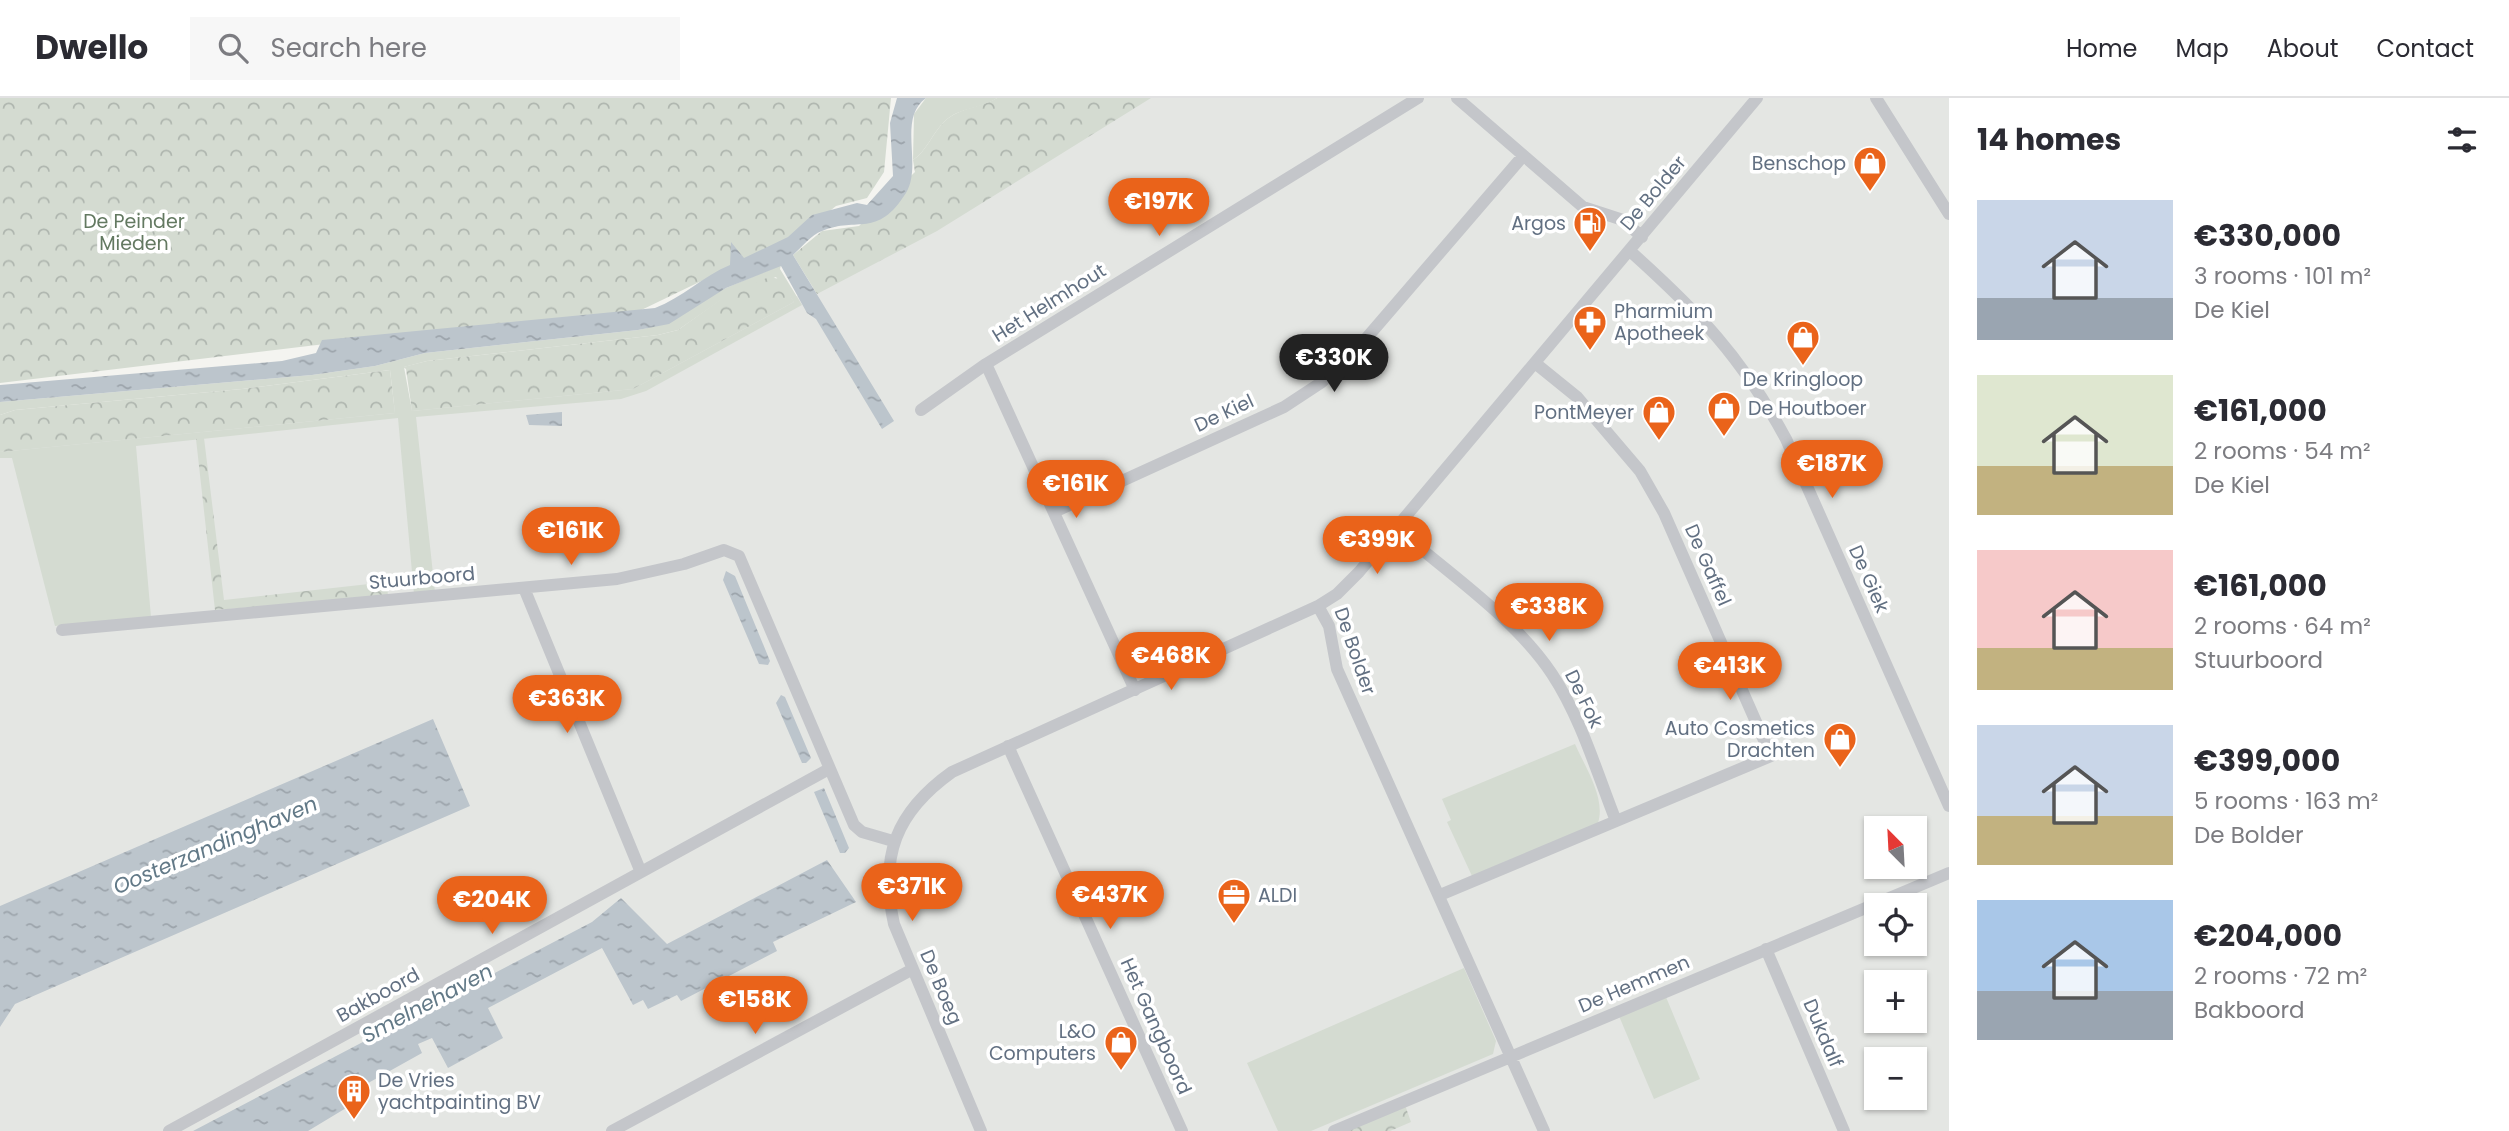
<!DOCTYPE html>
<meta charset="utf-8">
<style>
:root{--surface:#fff;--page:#f7f7f7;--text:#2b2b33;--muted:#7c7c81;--line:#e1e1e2;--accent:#ea631a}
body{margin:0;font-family:Poppins,sans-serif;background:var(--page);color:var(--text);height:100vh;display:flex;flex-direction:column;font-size:26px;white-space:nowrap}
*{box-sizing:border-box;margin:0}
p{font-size:23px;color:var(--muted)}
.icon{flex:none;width:38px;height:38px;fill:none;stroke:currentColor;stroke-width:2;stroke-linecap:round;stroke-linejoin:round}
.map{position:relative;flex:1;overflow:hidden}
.details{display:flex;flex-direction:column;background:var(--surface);width:560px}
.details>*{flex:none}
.needle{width:46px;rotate:336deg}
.buttons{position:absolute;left:1864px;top:718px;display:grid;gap:14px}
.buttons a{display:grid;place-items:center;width:63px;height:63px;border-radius:0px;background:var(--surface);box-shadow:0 2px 5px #0004;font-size:35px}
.price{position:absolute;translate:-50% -60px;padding:0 16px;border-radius:24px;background:var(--accent);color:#fff;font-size:23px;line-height:46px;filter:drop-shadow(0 2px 4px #0008)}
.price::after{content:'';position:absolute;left:50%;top:42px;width:21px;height:16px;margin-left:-10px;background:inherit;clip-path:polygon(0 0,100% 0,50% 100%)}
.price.on{background:#222;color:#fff}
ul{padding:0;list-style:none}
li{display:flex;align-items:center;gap:21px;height:175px;padding:0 28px}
li span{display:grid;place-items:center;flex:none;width:196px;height:140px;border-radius:0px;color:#555}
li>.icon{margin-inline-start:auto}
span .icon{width:84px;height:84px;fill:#fffc;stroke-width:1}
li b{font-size:30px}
h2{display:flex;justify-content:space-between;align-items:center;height:84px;padding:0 28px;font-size:30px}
header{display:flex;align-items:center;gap:42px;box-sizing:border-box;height:98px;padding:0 35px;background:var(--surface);border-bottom:2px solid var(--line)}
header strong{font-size:33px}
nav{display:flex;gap:38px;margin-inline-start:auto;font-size:24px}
.search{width:490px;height:63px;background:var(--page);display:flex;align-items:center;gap:18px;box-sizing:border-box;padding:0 24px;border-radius:0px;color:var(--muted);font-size:26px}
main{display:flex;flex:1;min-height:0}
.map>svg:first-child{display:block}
</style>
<header>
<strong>Dwello</strong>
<div class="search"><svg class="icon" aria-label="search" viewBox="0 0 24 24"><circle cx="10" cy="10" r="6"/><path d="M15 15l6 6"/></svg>Search here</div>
<nav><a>Home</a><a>Map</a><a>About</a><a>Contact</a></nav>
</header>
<main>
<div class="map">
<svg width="1949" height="1033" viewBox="0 0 1949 1033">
<defs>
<pattern id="forest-crowns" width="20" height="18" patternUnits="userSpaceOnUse" patternTransform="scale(1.75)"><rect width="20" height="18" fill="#d4dbd1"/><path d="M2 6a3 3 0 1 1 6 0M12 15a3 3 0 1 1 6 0" fill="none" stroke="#afb6af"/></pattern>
<pattern id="water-ripples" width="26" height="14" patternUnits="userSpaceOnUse" patternTransform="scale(1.75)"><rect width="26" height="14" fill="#bcc5cc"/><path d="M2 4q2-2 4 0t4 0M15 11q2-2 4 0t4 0" fill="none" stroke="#9ca4ab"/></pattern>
</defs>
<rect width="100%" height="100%" fill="#f4f4f0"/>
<!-- built -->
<path fill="#e4e6e3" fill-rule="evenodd" d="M1126 0H1949V1033H0V348L633 283 898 146ZM1876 730H1914V768H1876ZM1876 807H1914V845H1876ZM1876 884H1914V922H1876ZM1876 961H1914V999H1876Z"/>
<!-- green -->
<path fill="#d4dbd1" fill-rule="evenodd" d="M926 0H997C981 11 960 9 945 23 932 35 927 53 913 62L914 16Z
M781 167 780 171 802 207 646 293 621 301 416 319 435 494 414 496 398 320 136 348 151 519 55 528 12 360H0V354L395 315 390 272 242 291 15 312 0 317V304L312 277 375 268 425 255 638 232 652 229 726 190ZM776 179 794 204 633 291 412 313 404 269 427 263 658 237 678 232 721 202Z
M1575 646C1585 669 1606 700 1598 725L1472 778 1447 724 1451 722 1442 701Z
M1464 870 1496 943 1493 956 1311 1033H1278L1247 965Z
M1666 899 1700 981 1654 1001 1619 918Z"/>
<!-- forest -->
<path fill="url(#forest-crowns)" d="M0 0H891L884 74 867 100 836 108 805 133 631 217 392 238 0 285Z
M997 0H1151L937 133 817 196 793 157 822 133 859 128 915 74 913 62C927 53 932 35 945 23 960 9 981 10 997 0Z
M769 179 780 181 794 204 633 291 412 313 406 271 403 269 427 263 658 237 678 232 727 197Z
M390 272 395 315 0 354V317L15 312 242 291Z
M204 340 224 502 387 484 388 498 215 512 196 341Z
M1405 1007 1411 1024 1390 1033H1345Z"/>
<!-- water -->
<path fill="url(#water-ripples)" d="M897 0H926C897 21 923 67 906 95 877 141 858 118 822 133 811 137 802 149 793 157L894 323 882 331 816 221 807 215 781 168 726 190 669 226 638 232 425 255 375 268 312 277 0 304V287L282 263 316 255 322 242 655 210C682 200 703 178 730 167L731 144 744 160 788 139 812 117 857 105 867 107 893 78 890 25Z
M562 314V328L529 327 526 317Z
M726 473 735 478 770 563 768 567 759 566 723 482Z
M781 597 785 599 811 660 806 665H802L776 605Z
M433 621 470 708 15 906 0 929V808Z
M824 690 849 750 845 755H840L814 694Z
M827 762 856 804 773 844 777 853 681 903 677 897 648 911 643 902 633 907 602 850 488 910 503 940 448 970 432 940 418 946 422 955 361 989 366 998 308 1033H193L592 824 621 800 667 846Z"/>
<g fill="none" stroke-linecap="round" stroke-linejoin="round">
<!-- minor -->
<path stroke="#c4c6ca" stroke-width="12" d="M1457 0 1583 109 1623 122 1642 139
M1876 0 1949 116
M1630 153C1699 215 1741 258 1786 341L1949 708
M986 266 1135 592
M921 312 986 266 1418 0
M1054 414 1284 309 1322 284 1358 250 1523 58
M1396 430C1447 474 1515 520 1552 576 1581 620 1597 675 1616 723
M524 490 640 772
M62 532 617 481 684 466 724 452 739 458 854 727 862 734 893 743
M1008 648 1182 1033
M1440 797 1771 658 1664 415 1640 373 1577 299 1535 265
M1766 851 1844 1033
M169 1033 829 671
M612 1033 913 871
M981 1033 894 826C879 758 896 714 952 674L1318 508
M1334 1033 1949 775
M1544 1033 1337 571 1329 528 1318 508 1337 496 1359 474 1757 0"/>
</g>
<!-- icons -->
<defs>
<symbol id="shop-pin" viewBox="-11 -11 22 30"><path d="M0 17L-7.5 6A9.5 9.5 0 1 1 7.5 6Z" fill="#ea631a" stroke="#fff"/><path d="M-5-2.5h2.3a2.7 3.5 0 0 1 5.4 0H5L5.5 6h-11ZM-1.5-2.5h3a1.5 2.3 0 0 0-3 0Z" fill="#fff"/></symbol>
<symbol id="fuel-pin" viewBox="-11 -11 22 30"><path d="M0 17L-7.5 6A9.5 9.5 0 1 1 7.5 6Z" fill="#ea631a" stroke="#fff"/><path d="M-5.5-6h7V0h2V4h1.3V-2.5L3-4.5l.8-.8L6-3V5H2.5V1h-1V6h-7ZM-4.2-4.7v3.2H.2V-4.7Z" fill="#fff"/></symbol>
<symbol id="pharmacy-pin" viewBox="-11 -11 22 30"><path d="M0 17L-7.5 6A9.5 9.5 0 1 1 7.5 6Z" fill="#ea631a" stroke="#fff"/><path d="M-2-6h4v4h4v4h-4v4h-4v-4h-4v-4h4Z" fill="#fff"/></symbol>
<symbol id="office-pin" viewBox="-11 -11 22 30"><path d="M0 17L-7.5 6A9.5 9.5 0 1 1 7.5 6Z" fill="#ea631a" stroke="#fff"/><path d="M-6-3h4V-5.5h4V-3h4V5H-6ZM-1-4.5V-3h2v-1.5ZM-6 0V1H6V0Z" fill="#fff"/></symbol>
<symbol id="building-pin" viewBox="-11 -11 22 30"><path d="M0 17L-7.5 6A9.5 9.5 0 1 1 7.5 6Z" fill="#ea631a" stroke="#fff"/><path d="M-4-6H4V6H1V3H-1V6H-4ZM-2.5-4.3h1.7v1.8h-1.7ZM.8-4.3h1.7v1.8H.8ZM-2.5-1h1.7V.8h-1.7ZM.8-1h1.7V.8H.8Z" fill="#fff"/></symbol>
</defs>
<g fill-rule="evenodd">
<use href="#shop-pin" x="1851" y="46" width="38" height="52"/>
<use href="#fuel-pin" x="1571" y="106" width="38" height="52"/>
<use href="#pharmacy-pin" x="1571" y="205" width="38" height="52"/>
<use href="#shop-pin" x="1784" y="220" width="38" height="52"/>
<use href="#shop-pin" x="1705" y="291" width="38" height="52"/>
<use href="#shop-pin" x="1640" y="295" width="38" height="52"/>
<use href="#shop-pin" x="1821" y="622" width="38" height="52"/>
<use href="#office-pin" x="1215" y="778" width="38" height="52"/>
<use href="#shop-pin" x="1102" y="925" width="38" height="52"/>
<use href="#building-pin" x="335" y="974" width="38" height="52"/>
</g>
<g text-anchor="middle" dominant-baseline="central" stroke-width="7" stroke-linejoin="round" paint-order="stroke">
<!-- poi labels -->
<g font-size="19" fill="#627082" stroke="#fff" text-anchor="end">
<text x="1846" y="65">Benschop</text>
<text x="1566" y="125">Argos</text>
<text x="1614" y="213" text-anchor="start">Pharmium<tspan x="1614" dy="22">Apotheek</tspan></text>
<text x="1803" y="281" text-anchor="middle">De Kringloop</text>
<text x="1748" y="310" text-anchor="start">De Houtboer</text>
<text x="1634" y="314">PontMeyer</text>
<text x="1815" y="630">Auto Cosmetics<tspan x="1815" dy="22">Drachten</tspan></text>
<text x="1258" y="797" text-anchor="start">ALDI</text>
<text x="1096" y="933">L&amp;O<tspan x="1096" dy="22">Computers</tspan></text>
<text x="378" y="982" text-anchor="start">De Vries<tspan x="378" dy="22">yachtpainting BV</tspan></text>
</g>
<!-- street labels -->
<g font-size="19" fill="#627082" stroke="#fff">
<text transform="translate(1653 95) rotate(-50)">De Bolder</text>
<text transform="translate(1049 205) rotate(-32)">Het Helmhout</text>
<text transform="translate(1224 315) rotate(-25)">De Kiel</text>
<text transform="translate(1708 467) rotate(66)">De Gaffel</text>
<text transform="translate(422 480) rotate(-5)">Stuurboord</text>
<text transform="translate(1869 481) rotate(66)">De Giek</text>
<text transform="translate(1355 553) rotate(71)">De Bolder</text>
<text transform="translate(1584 601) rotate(64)">De Fok</text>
<text transform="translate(1634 886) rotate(-23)">De Hemmen</text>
<text transform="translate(941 889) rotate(67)">De Boeg</text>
<text transform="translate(378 897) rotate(-29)">Bakboord</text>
<text transform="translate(1156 928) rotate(66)">Het Gangboord</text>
<text transform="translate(1823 935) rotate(67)">Dukdalf</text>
</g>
<!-- park labels -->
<g font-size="19" fill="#637961" stroke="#fff">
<text x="134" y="123">De Peinder<tspan x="134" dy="22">Mieden</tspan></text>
</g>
<!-- water labels -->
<g font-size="21" font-style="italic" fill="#627987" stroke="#fff">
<text transform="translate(215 747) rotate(-23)">Oosterzandinghaven</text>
<text transform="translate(427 905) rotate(-28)">Smelnehaven</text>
</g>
</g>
</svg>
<div class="buttons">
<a><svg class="needle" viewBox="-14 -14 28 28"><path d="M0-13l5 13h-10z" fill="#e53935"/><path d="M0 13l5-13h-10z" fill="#7c7c81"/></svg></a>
<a><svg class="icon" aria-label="locate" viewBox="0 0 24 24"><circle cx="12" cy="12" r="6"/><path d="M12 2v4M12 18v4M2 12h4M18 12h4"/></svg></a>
<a>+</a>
<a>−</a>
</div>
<b class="price" style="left:1159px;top:140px">€197K</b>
<b class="price on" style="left:1334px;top:296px">€330K</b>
<b class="price" style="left:1832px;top:402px">€187K</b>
<b class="price" style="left:1076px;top:422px">€161K</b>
<b class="price" style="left:571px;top:469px">€161K</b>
<b class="price" style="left:1377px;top:478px">€399K</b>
<b class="price" style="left:1549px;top:545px">€338K</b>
<b class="price" style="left:1171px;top:594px">€468K</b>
<b class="price" style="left:1730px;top:604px">€413K</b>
<b class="price" style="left:567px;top:637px">€363K</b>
<b class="price" style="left:912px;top:825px">€371K</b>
<b class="price" style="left:1110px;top:833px">€437K</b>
<b class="price" style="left:492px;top:838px">€204K</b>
<b class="price" style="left:755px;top:938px">€158K</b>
</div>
<section class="details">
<h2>14 homes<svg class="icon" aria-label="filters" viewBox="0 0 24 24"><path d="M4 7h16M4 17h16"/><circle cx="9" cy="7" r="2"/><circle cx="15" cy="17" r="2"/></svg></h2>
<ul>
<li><span style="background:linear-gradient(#c9d6e8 70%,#9aa5b1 0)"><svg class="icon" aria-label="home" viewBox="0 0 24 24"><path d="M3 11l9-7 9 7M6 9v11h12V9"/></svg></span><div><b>€330,000</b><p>3 rooms · 101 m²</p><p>De Kiel</p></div></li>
<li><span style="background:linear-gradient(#dfe7d0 65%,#c2b280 0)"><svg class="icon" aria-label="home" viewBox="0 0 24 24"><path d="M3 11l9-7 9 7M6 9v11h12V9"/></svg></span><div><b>€161,000</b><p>2 rooms · 54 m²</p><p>De Kiel</p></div></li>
<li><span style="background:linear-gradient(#f6c9c9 70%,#c2b280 0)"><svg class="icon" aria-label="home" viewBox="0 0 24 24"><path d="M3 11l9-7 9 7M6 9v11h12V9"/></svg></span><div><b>€161,000</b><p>2 rooms · 64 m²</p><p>Stuurboord</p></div></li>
<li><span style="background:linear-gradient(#c9d6e8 65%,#c2b280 0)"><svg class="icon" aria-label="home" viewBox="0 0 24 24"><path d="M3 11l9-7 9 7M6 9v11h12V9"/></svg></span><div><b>€399,000</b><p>5 rooms · 163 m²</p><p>De Bolder</p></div></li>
<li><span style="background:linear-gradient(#a9c7e8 65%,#9aa5b1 0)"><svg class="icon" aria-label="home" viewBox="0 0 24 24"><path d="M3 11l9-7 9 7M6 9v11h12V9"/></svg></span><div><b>€204,000</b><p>2 rooms · 72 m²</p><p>Bakboord</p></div></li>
</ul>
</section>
</main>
